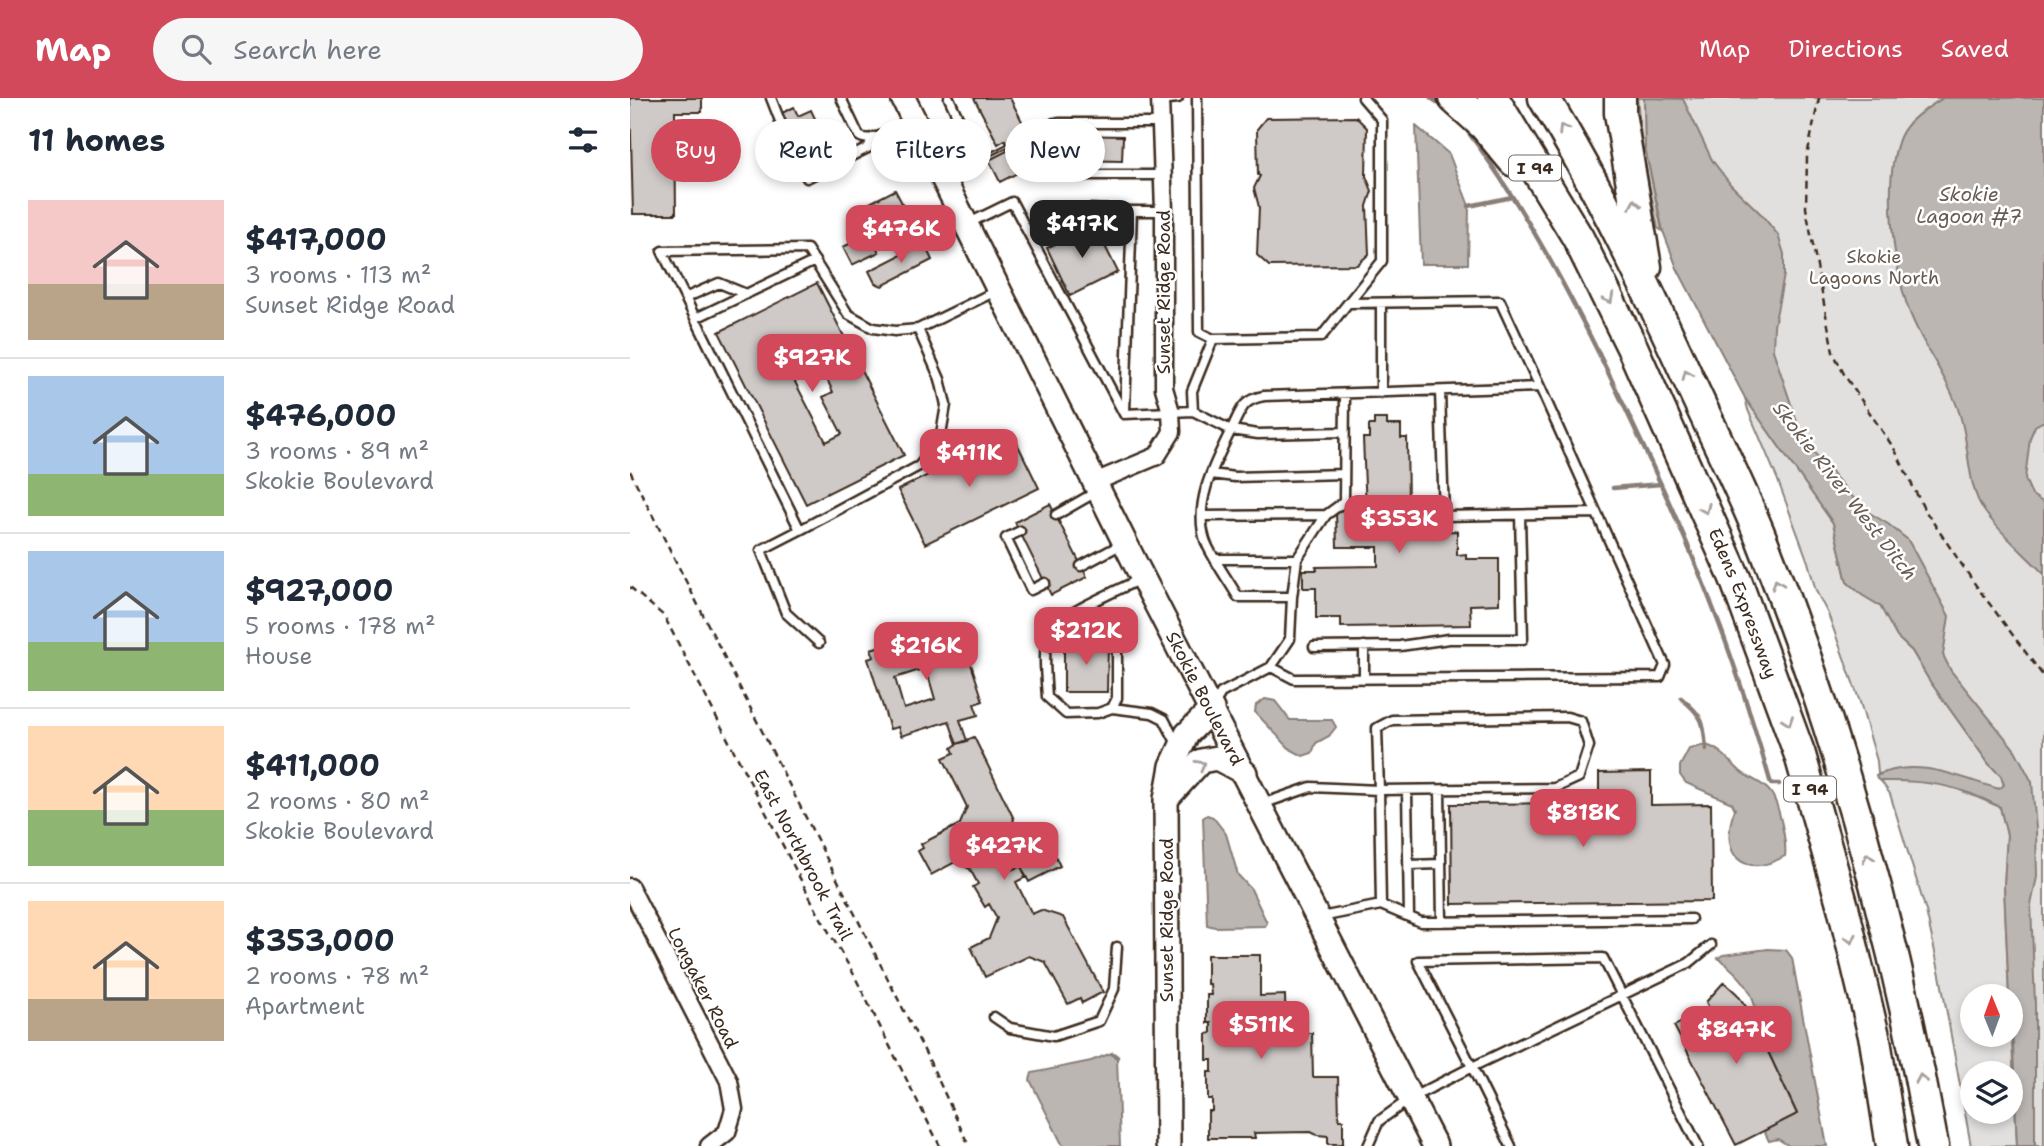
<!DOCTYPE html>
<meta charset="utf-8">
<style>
:root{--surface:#fff;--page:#f6f6f7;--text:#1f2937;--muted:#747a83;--line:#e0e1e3;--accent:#d1495b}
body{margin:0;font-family:"Shantell Sans",sans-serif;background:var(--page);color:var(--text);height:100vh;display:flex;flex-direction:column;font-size:26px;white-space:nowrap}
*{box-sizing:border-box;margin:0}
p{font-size:23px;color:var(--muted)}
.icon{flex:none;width:38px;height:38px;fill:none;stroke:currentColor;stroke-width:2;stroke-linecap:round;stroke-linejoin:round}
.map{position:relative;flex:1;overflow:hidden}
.side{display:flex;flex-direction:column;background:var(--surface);width:630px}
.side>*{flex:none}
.guide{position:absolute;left:21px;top:21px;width:665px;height:63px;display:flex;gap:14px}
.needle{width:46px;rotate:359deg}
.controls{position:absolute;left:1330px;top:886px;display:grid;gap:14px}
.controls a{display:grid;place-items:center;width:63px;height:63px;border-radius:50%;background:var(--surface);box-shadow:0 4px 10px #0003;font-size:35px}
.price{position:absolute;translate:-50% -60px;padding:0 16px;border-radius:14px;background:var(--accent);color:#fff;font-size:23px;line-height:46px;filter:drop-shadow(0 2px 4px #0008)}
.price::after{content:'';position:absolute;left:50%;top:42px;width:21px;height:16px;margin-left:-10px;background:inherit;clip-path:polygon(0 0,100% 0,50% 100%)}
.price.selected{background:#222;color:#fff}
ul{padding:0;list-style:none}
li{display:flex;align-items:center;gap:21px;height:175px;padding:0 28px}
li+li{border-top:2px solid var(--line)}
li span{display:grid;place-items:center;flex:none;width:196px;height:140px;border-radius:0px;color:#555}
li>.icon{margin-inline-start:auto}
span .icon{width:84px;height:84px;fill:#fffc;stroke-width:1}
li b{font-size:30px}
h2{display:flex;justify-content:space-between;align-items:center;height:84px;padding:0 28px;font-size:30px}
.chip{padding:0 24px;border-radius:32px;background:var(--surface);box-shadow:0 4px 10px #0003;font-size:24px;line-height:63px}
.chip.selected{background:var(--accent);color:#fff}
header{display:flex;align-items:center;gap:42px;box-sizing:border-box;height:98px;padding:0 35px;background:var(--accent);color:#fff}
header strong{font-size:33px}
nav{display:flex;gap:38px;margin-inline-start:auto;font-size:24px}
.search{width:490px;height:63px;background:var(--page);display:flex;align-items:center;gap:18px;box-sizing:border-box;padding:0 24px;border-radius:38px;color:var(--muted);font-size:26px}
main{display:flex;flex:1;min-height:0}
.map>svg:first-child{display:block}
</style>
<header>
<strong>Map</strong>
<div class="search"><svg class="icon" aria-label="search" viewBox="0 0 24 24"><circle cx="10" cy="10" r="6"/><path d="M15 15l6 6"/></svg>Search here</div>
<nav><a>Map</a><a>Directions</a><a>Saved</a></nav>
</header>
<main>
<section class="side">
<h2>11 homes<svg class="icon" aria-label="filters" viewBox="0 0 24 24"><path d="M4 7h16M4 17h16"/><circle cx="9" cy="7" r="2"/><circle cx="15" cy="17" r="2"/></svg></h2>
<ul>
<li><span style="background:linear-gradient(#f6c9c9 60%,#b9a48a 0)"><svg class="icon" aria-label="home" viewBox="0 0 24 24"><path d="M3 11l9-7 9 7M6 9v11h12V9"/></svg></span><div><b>$417,000</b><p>3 rooms · 113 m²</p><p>Sunset Ridge Road</p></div></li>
<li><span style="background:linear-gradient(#a9c7e8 70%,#8fb573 0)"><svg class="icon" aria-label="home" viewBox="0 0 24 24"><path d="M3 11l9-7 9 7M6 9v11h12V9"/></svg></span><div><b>$476,000</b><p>3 rooms · 89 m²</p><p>Skokie Boulevard</p></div></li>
<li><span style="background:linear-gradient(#a9c7e8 65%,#8fb573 0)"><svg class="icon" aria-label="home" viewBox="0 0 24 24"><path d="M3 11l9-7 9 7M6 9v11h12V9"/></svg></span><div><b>$927,000</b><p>5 rooms · 178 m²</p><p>House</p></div></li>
<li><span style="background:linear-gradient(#ffd9b3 60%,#8fb573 0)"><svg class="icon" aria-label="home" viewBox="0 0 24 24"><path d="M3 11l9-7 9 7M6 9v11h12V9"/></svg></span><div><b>$411,000</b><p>2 rooms · 80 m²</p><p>Skokie Boulevard</p></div></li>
<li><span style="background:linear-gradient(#ffd9b3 70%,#b9a48a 0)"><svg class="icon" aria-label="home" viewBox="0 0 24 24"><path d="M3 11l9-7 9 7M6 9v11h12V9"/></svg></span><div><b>$353,000</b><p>2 rooms · 78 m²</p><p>Apartment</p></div></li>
</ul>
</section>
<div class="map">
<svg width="1414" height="1048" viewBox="0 0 1414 1048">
<rect width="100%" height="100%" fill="#fff"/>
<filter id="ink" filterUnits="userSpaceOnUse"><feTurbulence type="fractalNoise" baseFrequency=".0143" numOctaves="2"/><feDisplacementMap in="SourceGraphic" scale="14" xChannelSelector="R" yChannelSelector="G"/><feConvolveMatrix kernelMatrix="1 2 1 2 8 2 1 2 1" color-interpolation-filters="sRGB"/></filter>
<g filter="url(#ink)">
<!-- green -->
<path fill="#e2e0de" stroke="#8e857e" stroke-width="2" fill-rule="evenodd" d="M1007 0H1014L1015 50 1032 133 1028 130 1013 57Z
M1018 0H1414V1048H1397L1389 675 1129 305Z
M1115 300 1203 425 1217 484 1232 497 1250 507 1267 539 1282 553 1299 582 1359 666 1371 678 1374 688 1369 691 1283 670 1248 676 1247 663 1230 604 1198 516 1186 493 1178 464 1147 380 1118 312Z
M1288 682 1316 686 1370 709 1377 737 1374 788 1379 898H1342V936H1381V925L1387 1048H1341L1310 877 1296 813 1260 696 1251 683ZM1342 975H1381V1013H1342Z"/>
<!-- water -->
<path fill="#bcb6b3" stroke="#887e77" stroke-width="2" d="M1014 0 1053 1 1082 62 1101 87 1131 116 1148 137 1154 156V177L1144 228 1143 252 1168 327 1181 351 1233 411 1258 426 1278 442 1319 518 1313 557 1321 573 1385 652 1402 684 1406 731 1407 779 1401 807 1405 905V1048H1387L1381 898H1379L1374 788 1377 737 1370 709C1329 687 1296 682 1251 683L1247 681 1246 678C1287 658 1330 680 1369 691L1374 687 1371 678 1359 666 1299 582 1282 553 1267 539 1250 508 1232 497 1217 484 1203 425 1115 300 1047 170 1033 133 1015 50Z
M1313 0H1414V323L1405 328 1400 340 1395 381 1402 397 1414 405V476C1395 456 1372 437 1355 414 1336 388 1340 348 1330 317 1320 284 1297 254 1283 222 1263 179 1252 83 1270 39 1278 21 1297 10 1313 0Z
M786 28 819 56 839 108 838 166H791Z
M635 601 645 603 660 622H702L706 629 699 638 686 645 682 655 673 658 660 651 625 614 626 607Z
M1075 647C1090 650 1099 663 1110 673 1119 681 1134 684 1141 695 1149 706 1157 745 1155 758 1111 783 1088 754 1105 711L1102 705 1056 685 1050 677V668L1059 651Z
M577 717 583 719 596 736 608 777 621 791 637 825 635 828 585 829 577 827 573 720Z
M1138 851 1156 852 1162 860 1197 1048H1159L1148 1041 1139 1043 1134 1033 1167 1015 1121 917 1125 913C1125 892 1104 872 1088 860L1093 857Z
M482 955 487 959 490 1048H433L400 982 402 975 461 963Z"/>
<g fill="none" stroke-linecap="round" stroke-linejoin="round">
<!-- stream -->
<path stroke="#887e77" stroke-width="4.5" d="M801 0 815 9
M833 27C895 109 943 201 987 293 1021 364 1055 436 1083 510 1106 568 1124 627 1141 686H1149
M839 108 882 99
M983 390 1031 386
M1051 600C1073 618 1074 623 1076 652
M483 956 487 959"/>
</g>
<!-- building -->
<path fill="#cfcac7" stroke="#3b2a1e" stroke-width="2" fill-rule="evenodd" d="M0 0H72V14H45L46 116H3Z
M344 0H380L397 33 387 38 390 45 399 40 411 63 370 84 359 62 379 52 378 49 356 60 355 57 377 46 375 42 368 46Z
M164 9 168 18 181 12 195 42 203 38 214 60 183 75 180 70 177 69 152 15Z
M726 19 737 30 736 78 742 93 737 108 739 156 727 167 639 168 627 157 629 109 624 90 630 78 628 77 627 31 636 20Z
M441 37 493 38 492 63 440 62Z
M265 92 279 118 244 136 230 110Z
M464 126 488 174 440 198 417 150Z
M240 136 249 154 222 167 213 149Z
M294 145 302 162 252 188 245 185 239 173Z
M187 185 274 357 176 406 89 234ZM167 245 186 282 195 277 203 294 193 299 212 336 196 344 149 253Z
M744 321H757V327H771V340H777L778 405H787V434L827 433V457L836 456V461H869V506L840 507 841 527 711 529V520H686V490H673V472H687L686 469 748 468V449H707L706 412H736L733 340H739V327H744Z
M382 335 409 390 295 446 268 392Z
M420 406 457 479 421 497 385 424Z
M317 527 320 535 330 532 353 603 344 606 348 617 330 622 337 643 327 646 319 623 271 638 268 629 260 631 238 561 244 559 241 551ZM296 570 305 601 274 611 265 580Z
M434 545H478L477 594H434Z
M344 639 384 721 378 741 368 746 381 772 391 768 396 779 386 784 402 816 411 812 433 819 473 894 452 905 450 900 438 906 415 864 399 858 355 879 341 849 359 840 367 820 359 806 355 809 343 789 348 786 340 771 325 764 301 777 288 753 293 750 291 746 330 726 337 709 313 660 324 655 322 650 327 646Z
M1021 674V707L1081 706 1082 803 822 806 821 706 969 705V675Z
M420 747 430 768 399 784 388 763Z
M577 857H630V898L655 897 656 935H682L683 979H708L709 1022H713V1046H698V1038L687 1037 681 1034 624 1035 625 1040H578V1013H582V1001H578V974H582V962H577V936L581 935V925H577V897H581L580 886H577Z
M1094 884 1107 896 1119 913 1167 1016 1106 1047 1044 928 1079 910 1076 904Z"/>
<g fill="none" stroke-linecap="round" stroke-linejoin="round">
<defs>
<path id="lane" d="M141 0 157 41 177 80 238 50 244 39
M211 0 229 38C242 47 267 29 280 23
M733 0 752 22V163L718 205 870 203 910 289
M530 2 548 0
M531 25H424L420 34C428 51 434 68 452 77H533
M309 64 337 49 339 44 319 0
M502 113H534
M339 125 382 104 494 316 563 313 601 332C585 365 563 404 575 442 580 457 599 483 608 499H662L660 541 641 569 591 595 583 608
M402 141 459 111 502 113 495 313
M55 200 89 185 116 196
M751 205V295
M66 220 185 163
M583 241 691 239 718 205
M810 293 814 418 966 415
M563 313 562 293 583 241 569 234 567 0
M581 376 605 379 714 376
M426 417 466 394
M573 418 696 417
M170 432 289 368 310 342 316 307 310 281 288 231
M390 433 376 440 401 492 415 485
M586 461H667
M451 468 492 446
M662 499 667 461 696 417 714 404 715 296
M462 505 487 549V600L482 610 468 615 436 616 417 599C416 583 412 547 419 533 427 518 493 490 510 481
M189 545 156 515 131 452 170 432 32 153 177 151 218 216 243 230 265 233 288 231 366 193
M734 548V581
M684 549 770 548 819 541H893L890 417
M641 569 664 581 1030 579 1035 567 910 289 634 298C611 302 611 313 601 332L628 336 714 334
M482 610 522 615 534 621 548 648
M937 619 951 623 959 648 949 679 925 690 749 692 747 630 762 622Z
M777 692 779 819
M810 692 812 824
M632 706 681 689 749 692 751 807
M779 767 811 766
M691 819 751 807 791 824 1061 821
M364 919 380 930 424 938 469 923 484 891 487 849
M738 1048 749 1023 781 1000 842 969 788 863 973 860 1068 1048
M881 1048 842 969 1059 865 1081 847"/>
<path id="street" d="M465 384 527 358 542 334 541 314 534 290V113L530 0
M0 789 99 983 104 1011 97 1034 79 1048"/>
<g id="secondary">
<path id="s1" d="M273 0 506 467 805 1048"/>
<path d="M538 699 571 663 587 660 615 675"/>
<path d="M538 1048 536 701 542 668 557 636 582 611"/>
</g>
<g id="highway">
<path d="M824 0 854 27 884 63"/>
<path id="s2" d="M863 0 948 140 1003 251 1105 480 1170 657 1213 809 1245 942 1262 1048"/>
<path d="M914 0C971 93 1018 192 1063 291 1086 341 1111 390 1131 440 1209 636 1266 841 1303 1048"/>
<path d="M990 0V15L1016 169"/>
</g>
</defs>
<!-- lane casing -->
<use href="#lane" stroke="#3b2a1e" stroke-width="13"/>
<!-- street casing -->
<use href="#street" stroke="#3b2a1e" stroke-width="21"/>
<!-- secondary casing -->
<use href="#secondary" stroke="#3b2a1e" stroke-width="28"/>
<!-- highway casing -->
<use href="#highway" stroke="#3b2a1e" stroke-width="35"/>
<!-- path -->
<path stroke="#3b2a1e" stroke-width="2.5" stroke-dasharray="7 5" stroke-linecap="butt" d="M1189 0 1177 58 1176 110 1203 254 1215 278 1265 352 1294 411 1347 489 1414 579
M0 373 300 964 339 1048
M0 489 34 518 189 817 222 873 310 1048"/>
<!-- lane -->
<use href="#lane" stroke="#fff" stroke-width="8"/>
<!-- street -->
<use href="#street" stroke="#fff" stroke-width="16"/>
<!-- secondary -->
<use href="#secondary" stroke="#fff" stroke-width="23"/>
<!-- highway -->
<use href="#highway" stroke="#fff" stroke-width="30"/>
</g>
<!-- one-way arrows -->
<defs><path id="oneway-chevron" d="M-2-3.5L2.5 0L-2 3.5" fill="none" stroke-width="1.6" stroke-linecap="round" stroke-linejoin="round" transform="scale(1.75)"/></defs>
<g stroke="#a79f9a">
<use href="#oneway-chevron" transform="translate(933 31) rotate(-122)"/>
<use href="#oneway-chevron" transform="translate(1005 106) rotate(-100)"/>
<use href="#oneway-chevron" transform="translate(979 201) rotate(63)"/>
<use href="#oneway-chevron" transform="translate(1057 277) rotate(-114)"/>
<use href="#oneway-chevron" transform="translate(1075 411) rotate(66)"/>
<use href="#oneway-chevron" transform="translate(1147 486) rotate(-110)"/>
<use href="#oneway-chevron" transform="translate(1158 623) rotate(70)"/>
<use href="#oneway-chevron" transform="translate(571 667) rotate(-29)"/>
<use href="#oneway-chevron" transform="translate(1238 760) rotate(-107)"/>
<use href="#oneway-chevron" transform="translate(1221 841) rotate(76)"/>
<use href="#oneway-chevron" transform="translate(1291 981) rotate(-100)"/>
</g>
</g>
<g text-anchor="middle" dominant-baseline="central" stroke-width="5" stroke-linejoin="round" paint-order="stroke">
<!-- shield labels -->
<g fill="#fff" stroke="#766a62" stroke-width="2">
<rect x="879" y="57.5" width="52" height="25" rx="5"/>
<rect x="1154" y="678.5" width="52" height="25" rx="5"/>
</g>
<g font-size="16" font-weight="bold" fill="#3b2a1e">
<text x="905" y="70">I 94</text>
<text x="1180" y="691">I 94</text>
</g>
<!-- park labels -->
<g font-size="18" fill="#65584e" stroke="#fff">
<text x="1244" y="159">Skokie<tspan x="1244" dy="21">Lagoons North</tspan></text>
</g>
<!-- street labels -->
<g font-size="18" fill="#3b2a1e" stroke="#fff">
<text transform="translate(534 194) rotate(-90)">Sunset Ridge Road</text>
<text stroke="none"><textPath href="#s2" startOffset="565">Edens Expressway</textPath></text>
<text stroke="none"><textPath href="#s1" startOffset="672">Skokie Boulevard</textPath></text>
<text transform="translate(173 757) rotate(62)">East Northbrook Trail</text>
<text transform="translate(537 822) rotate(-90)">Sunset Ridge Road</text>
<text transform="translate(73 890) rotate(63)">Longaker Road</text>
</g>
<!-- water labels -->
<g font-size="19" font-style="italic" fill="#685b52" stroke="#fff">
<text x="1339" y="96">Skokie<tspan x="1339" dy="22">Lagoon #7</tspan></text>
<text transform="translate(1215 393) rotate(52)">Skokie River West Ditch</text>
</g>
</g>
</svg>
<div class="controls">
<a><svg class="needle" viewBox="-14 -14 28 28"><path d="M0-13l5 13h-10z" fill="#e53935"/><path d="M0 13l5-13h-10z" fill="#747a83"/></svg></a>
<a><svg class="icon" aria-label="layers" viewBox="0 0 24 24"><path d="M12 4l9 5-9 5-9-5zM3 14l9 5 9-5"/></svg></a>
</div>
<b class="price selected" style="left:452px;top:162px">$417K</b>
<b class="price" style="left:271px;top:167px">$476K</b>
<b class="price" style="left:182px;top:296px">$927K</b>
<b class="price" style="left:339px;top:391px">$411K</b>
<b class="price" style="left:769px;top:457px">$353K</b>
<b class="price" style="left:456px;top:569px">$212K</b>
<b class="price" style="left:296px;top:584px">$216K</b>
<b class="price" style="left:953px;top:751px">$818K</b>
<b class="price" style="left:374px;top:784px">$427K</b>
<b class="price" style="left:631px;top:963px">$511K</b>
<b class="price" style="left:1106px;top:968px">$847K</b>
<div class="guide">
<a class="chip selected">Buy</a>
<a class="chip">Rent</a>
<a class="chip">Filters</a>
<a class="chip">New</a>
</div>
</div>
</main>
